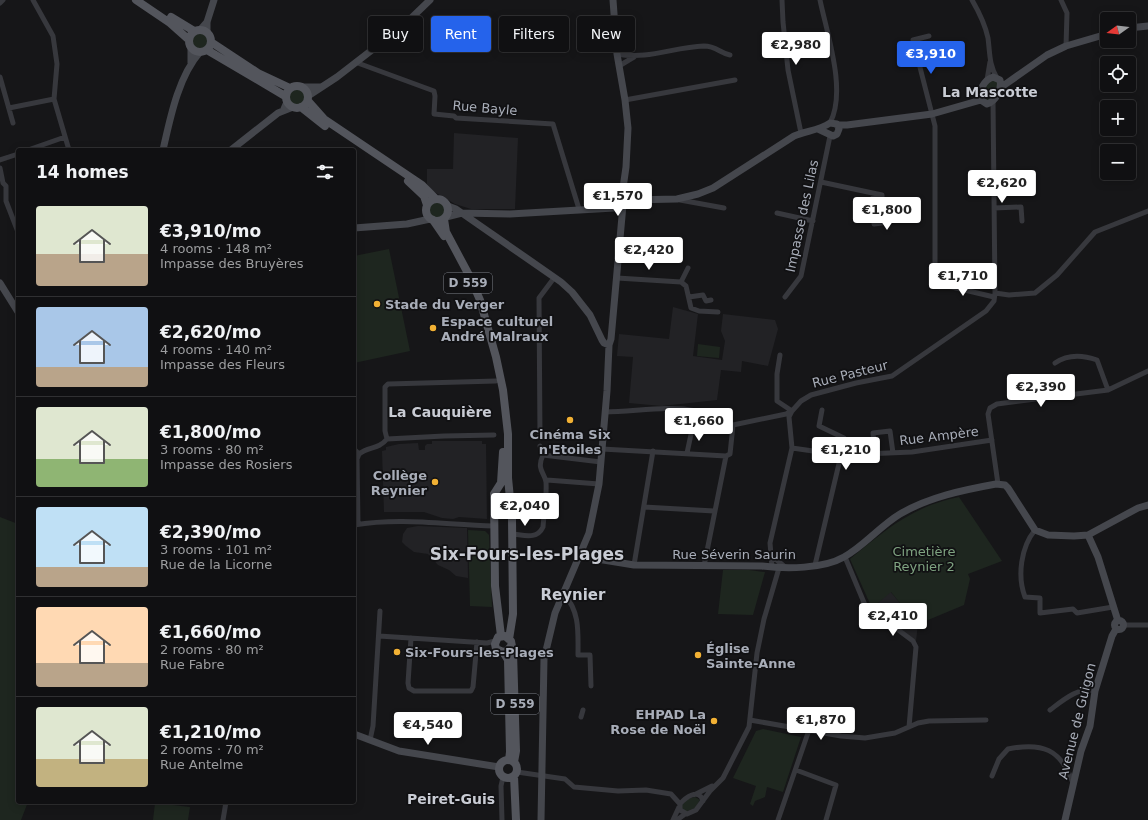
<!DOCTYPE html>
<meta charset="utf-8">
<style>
:root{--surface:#101012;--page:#1e1e20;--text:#f1f3f6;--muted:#9c9d9f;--line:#303032;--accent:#2563eb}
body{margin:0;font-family:"DejaVu Sans",sans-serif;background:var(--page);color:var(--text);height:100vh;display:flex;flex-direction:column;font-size:15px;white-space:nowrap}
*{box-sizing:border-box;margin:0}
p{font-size:13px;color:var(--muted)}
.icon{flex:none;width:22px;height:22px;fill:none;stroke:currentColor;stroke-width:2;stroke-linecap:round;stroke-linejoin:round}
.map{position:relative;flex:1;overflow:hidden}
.sheet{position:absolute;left:16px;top:148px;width:340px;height:656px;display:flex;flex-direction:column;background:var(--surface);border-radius:4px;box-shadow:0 2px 10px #0003,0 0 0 1px var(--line)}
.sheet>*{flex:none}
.hud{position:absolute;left:368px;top:16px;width:380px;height:36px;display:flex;gap:8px}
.needle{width:26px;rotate:255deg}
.tools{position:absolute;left:1100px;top:12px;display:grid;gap:8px}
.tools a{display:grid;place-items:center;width:36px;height:36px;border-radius:4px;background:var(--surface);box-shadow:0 2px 10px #0003,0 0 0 1px var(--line);font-size:20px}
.price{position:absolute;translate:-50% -34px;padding:0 9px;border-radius:4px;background:#fff;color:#222;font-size:13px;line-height:26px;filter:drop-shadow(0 1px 2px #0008)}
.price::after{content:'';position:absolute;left:50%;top:24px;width:12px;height:9px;margin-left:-6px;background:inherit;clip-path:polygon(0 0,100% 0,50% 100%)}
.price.on{background:var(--accent);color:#fff}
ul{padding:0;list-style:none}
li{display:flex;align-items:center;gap:12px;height:100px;padding:0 20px}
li+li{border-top:1px solid var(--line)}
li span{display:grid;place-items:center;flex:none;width:112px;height:80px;border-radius:4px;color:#555}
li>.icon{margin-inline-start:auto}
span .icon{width:48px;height:48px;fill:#fffc;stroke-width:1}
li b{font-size:17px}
h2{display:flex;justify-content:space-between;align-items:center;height:48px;padding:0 20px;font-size:17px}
.tag{padding:0 14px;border-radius:4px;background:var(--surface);box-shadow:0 2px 10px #0003,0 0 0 1px var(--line);font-size:14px;line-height:36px}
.tag.on{background:var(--accent);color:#fff}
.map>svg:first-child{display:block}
</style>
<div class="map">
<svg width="1148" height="820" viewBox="0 0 1148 820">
<rect width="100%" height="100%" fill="#161618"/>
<!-- built -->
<path fill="#222225" d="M454 133 518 138 515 209H471L455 204 431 190 427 184V169H453Z
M673 307 698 314 693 356 722 360 725 341 721 331 723 314 775 320 778 329 768 366 742 361 741 372 721 370 717 400 662 406 629 403 633 357 617 356 619 334 669 339Z
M432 441H482V444H486L487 519 459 517 453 519 442 518 424 512H384L382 451 386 450V447L399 444 418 443 419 450H425V446L427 444H432Z
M418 526 467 528 468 578 456 576 449 570 438 565 428 554 414 552 406 546 402 542 403 534 407 528Z
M890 591 904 608 906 606 916 617 921 612 928 620 918 624 916 641 871 606 877 604Z"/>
<!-- green -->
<path fill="#1e261f" d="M189 41a11 11 0 1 1 22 0a11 11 0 1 1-22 0Z
M999 78 993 100H981L987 80Z
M286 96a11 11 0 1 1 22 0a11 11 0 1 1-22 0Z
M426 210a11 11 0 1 1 22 0a11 11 0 1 1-22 0Z
M389 249 410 351 354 363V256Z
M698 344 720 347 719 358 697 356Z
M959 497 1002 561 968 574 970 579 964 605 928 620 921 613 916 617 906 606 904 608 891 592 877 604 871 606 850 559C887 529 911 507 959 497Z
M0 517 18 524V802H28L21 820H0Z
M468 530 485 531 489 535 492 607 470 606Z
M723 570H749L765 572 753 615 718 614Z
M763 729 801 737 783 792 767 787 765 797 755 801 753 806 750 804 756 786 733 778 756 731Z
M695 797 700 800 695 808 685 812 682 810V805L687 799Z
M155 803 190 807 188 820H153Z"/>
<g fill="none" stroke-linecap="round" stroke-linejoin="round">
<!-- street -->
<path stroke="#37383d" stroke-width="5" d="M33 0 53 36 57 64 54 99 69 150
M782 0 783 22 788 70 801 133
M820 0C827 34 847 91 830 123
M972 0C979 12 985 24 988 38 990 53 989 65 997 78
M1061 0 1067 13 1066 46
M0 3 3 0
M929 36 913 40 935 126V283L994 297
M617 54C649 60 673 47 704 46 716 46 720 53 730 55
M355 62 434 91 435 96 434 114 454 116 456 118 553 124 579 209
M619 66 634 57
M0 77 13 123
M987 80 990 62
M625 100 735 80
M9 108 54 99
M28 150 65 137
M0 160 18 154
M0 168 3 183 6 186V201L18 232
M821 182 882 195V223L874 224 873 193
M680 200 724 208
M994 208 1021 207 1022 221
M777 213 813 221
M617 278 681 282 686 286 691 308 699 311 718 312
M681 282 688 268
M995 293 1009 295 1035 293 1057 275 1095 232 1148 211
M689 297 703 295 706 301 711 300
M785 297 801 276 830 136
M780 355 777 374V401L792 411 789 417 792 448 841 455 815 565
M1055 363C1068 354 1083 355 1097 360L1108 390
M822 410 819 426 844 438 841 455 912 452 992 440
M605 412C634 412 668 405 696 411L687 453
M694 427 733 425
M494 435 444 436 387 439 385 431V387L388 384 496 381
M540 438 539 298 554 278
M354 449 359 454 357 459 358 524
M602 449 726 456 730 454 733 425 786 414 792 411 801 401 811 395 856 383 892 376 986 311 994 301 995 293 993 100
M359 454C369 446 378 450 387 439
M875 454 873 433 890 431 893 453
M543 455 601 462
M547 480 599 484
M998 484 988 414 990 408 997 404 1108 390 1148 371
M644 507 714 511
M354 525C402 517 446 525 494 526
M1035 530C1021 547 1017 576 1025 597L1040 598V613L1073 609 1077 613 1113 607
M512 534C524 535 537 540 543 527 544 513 547 496 546 482 545 473 536 470 543 455L540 446
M772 556 785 567
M845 557 865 605 913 641 916 647 909 727
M634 565 653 451
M704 566 726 456
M772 567 770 543 792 448
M564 594C580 612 578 632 578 655H590L591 686
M1124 625H1148
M379 636 487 643 495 641
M411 638 408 683 409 688 414 691H471L473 687 477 642
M1050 710C1062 701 1079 686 1095 691
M581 717 583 710
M750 720 841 736 865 738 895 733 918 723 929 721 986 720
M370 740 373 726 380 611
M796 770 836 785 826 820
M517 772 565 779 574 787 618 791 646 790 671 794 680 804
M992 776 999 759 1008 749C1042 742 1061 749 1073 783
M696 794 712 786
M703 801C699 787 685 798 680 804V810L687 814 696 810 710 791 723 778 749 727 757 653 764 619 779 568
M223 820 226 802
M502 820 501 786 503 777
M673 820 679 807
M677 820 685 814
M778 820 809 730"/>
<!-- secondary -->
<path stroke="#45474d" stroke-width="7" d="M1129 28 1148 26
M200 30 207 22
M207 32V22L214 0
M191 63V49
M993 77 1000 80C1002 89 996 101 987 104L981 100C978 91 984 80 993 77Z
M303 87H320
M1000 88 1047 55 1066 46 1107 34
M308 96 337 77 403 26 430 0
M284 109 287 102
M837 125H847L932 114 981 100
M163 150C170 119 178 77 200 52
M231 150 278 113 293 107
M623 189 630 187 646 198
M622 195 629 200 677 199 698 194 713 188 794 136C806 131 820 130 830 123L837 124 839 129 837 134 833 136 818 129
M448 206 456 209 561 282 572 292 590 315 602 340 604 343 609 345
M610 207 617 202 622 195 626 167 628 128 625 100 617 54 613 0
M446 217 462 213 510 214 614 208
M354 228 407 224 430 219
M0 283 18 312
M1088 535 1098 557 1118 621
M580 555 585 557 634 565 762 566C786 569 823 569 844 557 864 546 880 526 900 514 929 497 963 490 996 484L1005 485 1008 488 1035 530 1048 535 1074 536 1088 535 1138 508 1148 505
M1114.5 625a4.5 4.5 0 1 1 9 0a4.5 4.5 0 1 1-9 0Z
M354 734 399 751 499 767
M541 820 544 659 555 613 589 533 599 484 607 391 609 345 611 339 623 205
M1065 820 1081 751 1090 726 1095 691 1112 636 1116 629"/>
<!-- primary -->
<path stroke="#53555c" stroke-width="8" d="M136 0 170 23 188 39
M171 17 194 31
M189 41a11 11 0 1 1 22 0a11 11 0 1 1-22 0Z
M211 42 258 73 290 88
M207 50 285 96
M286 97a11 11 0 1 1 22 0a11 11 0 1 1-22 0Z
M308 101 324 119 422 185 436 199
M301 107 325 126
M408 181 424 196 427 205
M426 210a11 11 0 1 1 22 0a11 11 0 1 1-22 0Z
M444 219 446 232 470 277 480 300 496 357 503 390 508 434V478L512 519 513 614 509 639
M433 220 444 236
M501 636 495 586 494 494 501 483 503 452
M511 646 507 651 503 652 496 649 495 644 498 637 505 636 511 641 513 652 516 751 514 762
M503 652 508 660 510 752 509 760
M499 769a9 9 0 1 1 18 0a9 9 0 1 1-18 0Z
M514 776 516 820"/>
</g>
<!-- markers -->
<g fill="#f2b134" stroke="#111113" stroke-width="1.5">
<circle cx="377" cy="304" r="4"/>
<circle cx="433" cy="328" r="4"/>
<circle cx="570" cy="420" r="4"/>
<circle cx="435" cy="482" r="4"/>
<circle cx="397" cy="652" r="4"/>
<circle cx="698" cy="655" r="4"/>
<circle cx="714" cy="721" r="4"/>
</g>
<g text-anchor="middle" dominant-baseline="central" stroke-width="3.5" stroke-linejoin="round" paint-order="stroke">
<!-- shield labels -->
<g fill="#111113" stroke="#7b7e86" stroke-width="1">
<rect x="444" y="273" width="48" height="20" rx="3"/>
<rect x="491" y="694" width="48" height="20" rx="3"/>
</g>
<g font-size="12" font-weight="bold" fill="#a8adb8">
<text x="468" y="283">D 559</text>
<text x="515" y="704">D 559</text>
</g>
<!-- street labels -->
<g font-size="13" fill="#a8adb8" stroke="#111113">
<text transform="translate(485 108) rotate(5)">Rue Bayle</text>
<text transform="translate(802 216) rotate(-78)">Impasse des Lilas</text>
<text transform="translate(850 374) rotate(-14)">Rue Pasteur</text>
<text transform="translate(939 436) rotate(-7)">Rue Ampère</text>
<text x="734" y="554">Rue Séverin Saurin</text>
<text transform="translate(1077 721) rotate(-76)">Avenue de Guigon</text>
</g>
<!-- poi labels -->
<g font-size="13" font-weight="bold" fill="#a8adb8" stroke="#111113" text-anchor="start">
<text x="385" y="304">Stade du Verger</text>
<text x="441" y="321">Espace culturel<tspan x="441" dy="15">André Malraux</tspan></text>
<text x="570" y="434" text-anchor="middle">Cinéma Six<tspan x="570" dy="15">n'Etoiles</tspan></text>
<text x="427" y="475" text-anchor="end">Collège<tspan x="427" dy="15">Reynier</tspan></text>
<text x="706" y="648">Église<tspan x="706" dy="15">Sainte-Anne</tspan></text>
<text x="405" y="652">Six-Fours-les-Plages</text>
<text x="706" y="714" text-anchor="end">EHPAD La<tspan x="706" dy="15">Rose de Noël</tspan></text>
</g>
<!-- park labels -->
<g font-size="13" fill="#7fa381" stroke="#111113">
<text x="924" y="551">Cimetière<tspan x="924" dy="15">Reynier 2</tspan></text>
</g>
<!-- neighbourhood labels -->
<g font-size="14" font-weight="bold" fill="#c9ccd4" stroke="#111113">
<text x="990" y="92">La Mascotte</text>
<text x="440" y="412">La Cauquière</text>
<text x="451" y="799">Peiret-Guis</text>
</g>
<!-- quarter labels -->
<g font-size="15" font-weight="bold" fill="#c9ccd4" stroke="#111113">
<text x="573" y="595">Reynier</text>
</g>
<!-- district labels -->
<g font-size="17" font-weight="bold" fill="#c9ccd4" stroke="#111113">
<text x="527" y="554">Six-Fours-les-Plages</text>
</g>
</g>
</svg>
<div class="tools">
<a><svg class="needle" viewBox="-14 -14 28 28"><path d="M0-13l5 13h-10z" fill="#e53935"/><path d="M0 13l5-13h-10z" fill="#9c9d9f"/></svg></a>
<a><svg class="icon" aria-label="locate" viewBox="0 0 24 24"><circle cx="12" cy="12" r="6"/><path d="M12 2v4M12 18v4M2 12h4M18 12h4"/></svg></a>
<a>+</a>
<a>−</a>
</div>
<b class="price" style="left:796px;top:66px">€2,980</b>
<b class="price on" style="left:931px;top:75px">€3,910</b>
<b class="price" style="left:1002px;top:204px">€2,620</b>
<b class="price" style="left:618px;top:217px">€1,570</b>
<b class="price" style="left:887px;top:231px">€1,800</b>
<b class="price" style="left:649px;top:271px">€2,420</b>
<b class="price" style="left:963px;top:297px">€1,710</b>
<b class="price" style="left:1041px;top:408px">€2,390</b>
<b class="price" style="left:699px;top:442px">€1,660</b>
<b class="price" style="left:846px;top:471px">€1,210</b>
<b class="price" style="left:525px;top:527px">€2,040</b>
<b class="price" style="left:893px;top:637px">€2,410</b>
<b class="price" style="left:821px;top:741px">€1,870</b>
<b class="price" style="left:428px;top:746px">€4,540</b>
<div class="hud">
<a class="tag">Buy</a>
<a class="tag on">Rent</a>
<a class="tag">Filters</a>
<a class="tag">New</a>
</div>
<section class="sheet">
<h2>14 homes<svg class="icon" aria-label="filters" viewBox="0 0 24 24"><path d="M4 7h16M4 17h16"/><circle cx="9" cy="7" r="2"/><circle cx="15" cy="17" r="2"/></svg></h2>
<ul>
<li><span style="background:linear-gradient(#dfe7d0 60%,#b9a48a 0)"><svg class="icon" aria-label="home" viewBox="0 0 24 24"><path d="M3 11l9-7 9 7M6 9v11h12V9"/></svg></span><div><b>€3,910/mo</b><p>4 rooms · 148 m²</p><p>Impasse des Bruyères</p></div></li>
<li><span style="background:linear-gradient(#a9c7e8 75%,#b9a48a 0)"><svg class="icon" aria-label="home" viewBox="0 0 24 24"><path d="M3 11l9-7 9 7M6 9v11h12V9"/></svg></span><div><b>€2,620/mo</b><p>4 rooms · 140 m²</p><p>Impasse des Fleurs</p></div></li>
<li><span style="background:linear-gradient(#dfe7d0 65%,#8fb573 0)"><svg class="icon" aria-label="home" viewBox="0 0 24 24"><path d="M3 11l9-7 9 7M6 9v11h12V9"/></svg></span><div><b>€1,800/mo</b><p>3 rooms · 80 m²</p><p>Impasse des Rosiers</p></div></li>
<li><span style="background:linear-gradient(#bfe0f5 75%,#b9a48a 0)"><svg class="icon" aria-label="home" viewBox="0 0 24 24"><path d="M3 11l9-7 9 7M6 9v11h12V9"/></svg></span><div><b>€2,390/mo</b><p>3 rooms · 101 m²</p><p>Rue de la Licorne</p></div></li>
<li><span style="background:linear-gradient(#ffd9b3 70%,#b9a48a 0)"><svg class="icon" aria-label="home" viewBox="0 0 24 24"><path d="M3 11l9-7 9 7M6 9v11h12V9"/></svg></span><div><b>€1,660/mo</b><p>2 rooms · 80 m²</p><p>Rue Fabre</p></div></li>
<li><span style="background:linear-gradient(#dfe7d0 65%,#c2b280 0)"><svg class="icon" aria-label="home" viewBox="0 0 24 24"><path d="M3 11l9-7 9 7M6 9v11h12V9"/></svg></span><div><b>€1,210/mo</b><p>2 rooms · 70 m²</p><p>Rue Antelme</p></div></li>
</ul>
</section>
</div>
